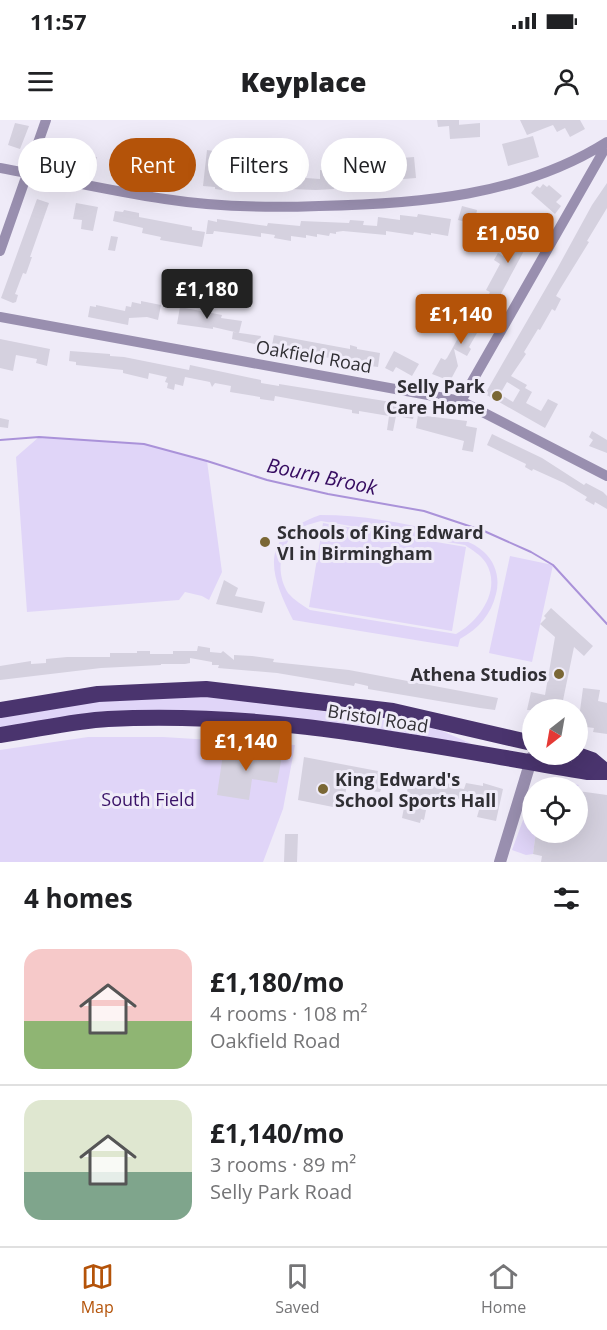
<!DOCTYPE html>
<meta charset="utf-8">
<style>
:root{--surface:#fff;--page:#f6f6f6;--text:#202124;--muted:#757577;--line:#e0e0e0;--accent:#b45309}
body{margin:0;font-family:"Open Sans",sans-serif;background:var(--page);color:var(--text);height:100vh;display:flex;flex-direction:column;font-size:22px;white-space:nowrap}
*{box-sizing:border-box;margin:0}
p{font-size:20px;color:var(--muted)}
.icon{flex:none;width:33px;height:33px;fill:none;stroke:currentColor;stroke-width:2;stroke-linecap:round;stroke-linejoin:round}
.map{position:relative;height:742px;overflow:hidden}
.details{display:flex;flex-direction:column;background:var(--surface);flex:1}
.details>*{flex:none}
.hud{position:absolute;left:18px;top:18px;width:572px;height:54px;display:flex;gap:12px}
.needle{width:39px;rotate:211deg}
.tools{position:absolute;left:522px;top:579px;display:grid;gap:12px}
.tools a{display:grid;place-items:center;width:66px;height:66px;border-radius:50%;background:var(--surface);box-shadow:0 6px 24px #0002;font-size:30px}
.price{position:absolute;translate:-50% -51px;padding:0 14px;border-radius:6px;background:var(--accent);color:#fff;font-size:20px;line-height:39px;filter:drop-shadow(0 2px 3px #0008)}
.price::after{content:'';position:absolute;left:50%;top:36px;width:18px;height:14px;margin-left:-9px;background:inherit;clip-path:polygon(0 0,100% 0,50% 100%)}
.price.selected{background:#222;color:#fff}
ul{padding:0;list-style:none}
li{display:flex;align-items:center;gap:18px;height:150px;padding:0 24px}
li+li{border-top:2px solid var(--line)}
li span{display:grid;place-items:center;flex:none;width:168px;height:120px;border-radius:18px;color:#555}
li>.icon{margin-inline-start:auto}
span .icon{width:72px;height:72px;fill:#fffc;stroke-width:1}
li b{font-size:26px}
h2{display:flex;justify-content:space-between;align-items:center;height:72px;padding:0 24px;font-size:26px}
.tag{padding:0 21px;border-radius:27px;background:var(--surface);box-shadow:0 6px 24px #0002;font-size:21px;line-height:54px}
.tag.selected{background:var(--accent);color:#fff}
.status{display:flex;justify-content:space-between;align-items:center;height:42px;padding:0 30px;background:var(--surface);direction:ltr}
.status svg{height:16px;fill:currentColor}
header{display:flex;justify-content:space-between;align-items:center;height:78px;padding:0 24px;background:var(--surface);font-size:27px;font-weight:800}
.menu{display:flex;justify-content:space-around;align-items:center;height:84px;border-top:2px solid var(--line);background:var(--surface);font-size:16px;color:var(--muted)}
.menu a{display:grid;justify-items:center;gap:3px}
.menu .selected{color:var(--accent)}
.map>svg:first-child{display:block}
</style>
<div class="status"><b>11:57</b><svg viewBox="0 0 49 12"><path d="M0 12V9h3v3zM5 12V6h3v6zM10 12V3h3v9zM15 12V0h3v12zM26 1h20v11H26zM47 4h2v5h-2z"/></svg></div>
<header><svg class="icon" aria-label="menu" viewBox="0 0 24 24"><path d="M4 6h16M4 12h16M4 18h16"/></svg>Keyplace<svg class="icon" aria-label="person" viewBox="0 0 24 24"><circle cx="12" cy="8" r="4"/><path d="M4 21q1-7 8-7t8 7"/></svg></header>
<div class="map">
<svg width="607" height="742" viewBox="0 0 607 742">
<rect width="100%" height="100%" fill="#efebf8"/>
<!-- green -->
<path fill="#e0d5f8" fill-rule="evenodd" d="M39 317 144 324 207 341 222 452 209 480 202 476 185 472 179 480 27 492 16 337Z
M320 395C362 395 402 402 442 413 457 418 472 421 484 432 496 443 500 459 496 474 491 495 478 509 460 519L458 527 293 500C269 452 258 417 320 395ZM321 401 465 425C472 430 481 435 486 443 502 470 479 501 456 514L310 490C302 485 294 480 288 473 274 451 280 420 303 407 308 404 315 403 321 401Z
M323 403 466 427 452 511 309 487Z
M510 436 553 445 532 542 489 533Z
M208 575 433 607 472 624 308 602 0 609V594L97 579Z
M88 617H163L295 625 283 689 263 742H0V630Z
M551 660 579 665 577 667H562L542 664Z
M523 700 532 703V712L536 713 533 734 526 735 512 730Z"/>
<g fill="none" stroke-linecap="round" stroke-linejoin="round">
<!-- stream -->
<path stroke="#aa92d9" stroke-width="2" d="M0 320 39 317 144 324 207 341 267 360 328 374 424 391 484 411 531 432 553 445 607 504"/>
</g>
<!-- building -->
<path fill="#d5d1df" fill-rule="evenodd" d="M437 0H459V5H457L480 3V17L450 19 449 6 438 7Z
M520 0H580L585 9 570 17 565 8 557 12 553 5 527 15Z
M15 3 29 6 20 29 8 25Z
M533 16 539 37 508 46 502 24Z
M70 29 81 35 97 37 95 44 87 43 86 46 68 41 69 37 62 32Z
M207 30 220 32 218 53 266 57V54L306 55V58L320 59V50L373 48 374 60 366 61V58L334 60V69L316 70 266 68V66L252 65V71L223 68 222 70 215 69V67L203 66Z
M125 37 139 39V40L190 45 189 58 174 57 175 53 156 52 154 58 117 52 119 41H125Z
M414 37 416 58 391 60 389 39Z
M607 63V88L587 121 589 122 560 169 556 176 561 179 555 191 552 189 540 210 538 209 524 232 526 234 511 256 527 265 525 268 532 272 526 283 541 291 548 279 558 284 545 308 485 274 557 149 592 85ZM507 262 520 270 513 282 500 274Z
M543 64 547 67 549 65 562 76 556 82 561 86 555 94 531 73 537 66 540 68Z
M37 79 49 83 30 137H32L26 154 23 153 15 174 18 175 16 182 13 183 1 178Z
M76 83 98 87 93 111 81 109 82 100 73 99Z
M462 86 477 90 475 100 467 98 466 102 458 100Z
M124 90 139 93V97L192 107V110L205 112 202 127 160 120 161 117 142 113 143 108 113 101 115 91 123 92Z
M418 94 451 99 448 116 431 113V115L414 112 413 115 386 111V115L343 111 336 112V114L330 113 329 116 317 114V117L306 115V118L291 116V121L274 118 275 115 261 113V117L214 111 213 114H206L208 100 217 102V99L267 106 268 103 300 106 301 101 349 103 350 100 364 101 363 105 377 106 378 97 400 100V95L417 97Z
M522 108 533 114 496 183 487 178 490 172 486 170 500 144 494 140 498 133 503 136 512 120 510 119 513 114 517 116Z
M111 116 118 117 115 131 108 130Z
M141 181 161 185 158 200 147 197 129 198 128 205 88 197 90 186 96 187V185L125 191 126 186 131 187 132 182 141 184Z
M481 185 488 188 483 198 485 199 469 227 471 229 467 236 454 229 458 246 450 261 432 254 441 238 445 240 447 238 462 211 465 213 472 200 466 196 471 187 478 192Z
M180 187 222 195 221 198 242 201 239 213 213 207V209L177 204Z
M233 212 261 216 259 225 232 219Z
M274 215 350 229V225L357 227V229L380 233 378 247 334 241 335 239 319 236V238L293 233V231L271 230Z
M0 219 50 229 47 246 36 243 37 239 16 235 13 251 0 248Z
M70 231 110 234V236L124 237 189 250 190 245 261 260V263L279 266V264L416 286 413 299 396 296 393 311 387 310 389 296 359 291V294L352 293V290L275 276 274 281 260 279V277L230 272 231 266 215 263 212 267 210 262 185 257 183 266 175 264 174 270 167 268 168 263 165 262 167 257 149 253 148 259 123 253V250L76 245V242L69 241Z
M394 231 419 244 412 256 396 247 393 252 385 248Z
M418 295 467 301 466 306 477 308 473 332 462 330 464 321 416 308Z
M0 298 9 300 8 308 0 307Z
M592 311 607 320V333L589 326 593 320 589 317Z
M492 314 542 338 584 365 586 363 603 372 607 376V389L595 382 594 385 585 380 587 377 564 363 533 349 532 351 525 347 526 344 487 325Z
M224 460 238 468 235 476 265 482 262 493 216 484Z
M551 488 593 526 584 536 574 527 561 590H527L531 572 545 575 555 517 540 504 546 498 544 496Z
M198 526 210 528V532L221 533 223 531 234 540V535L252 536 274 539 273 542 349 550 498 578 495 590 480 588 368 569V566L355 563 354 566 277 553 218 548 219 545H212V542L190 538V543L185 544H161V545L101 548 0 560V546L31 541V544L46 543V539L67 537H110V533H137V531H150V534H173V531H197Z
M583 568 600 570 598 581 607 583V614L593 612 594 608 578 606Z
M224 627 282 636 277 663 252 659 249 680 217 675Z
M304 637 383 652V654L386 655 387 658 386 665H384V669H381L380 672 370 671V667L347 663 343 689 298 680Z
M410 656H423L447 661 446 663 450 664 449 667 464 669 466 663 483 666V663L503 669 496 701 477 697 479 690 471 688 472 684 465 683 466 680 445 676 444 678 429 675 424 700 421 699 420 703 402 698Z
M578 671 607 675V742H541L542 736 533 734 536 712H578Z
M285 714H298L297 742H284Z"/>
<g fill="none" stroke-linecap="round" stroke-linejoin="round">
<!-- minor -->
<path stroke="#998faf" stroke-width="10" d="M0 48C55 58 110 71 165 79 216 87 268 88 319 86 417 84 522 76 607 22
M0 131 46 0
M0 197 461 281 607 356
M461 281 607 25"/>
<!-- tertiary -->
<path stroke="#998faf" stroke-width="12" d="M500 742 532 637"/>
<!-- trunk -->
<path stroke="#4a346e" stroke-width="16" d="M0 590 98 574 206 569 393 591 532 623
M0 615C36 610 72 601 108 599 270 590 429 626 588 652H607
M575 634 592 640 606 652"/>
</g>
<!-- markers -->
<g fill="#7a6735" stroke="#efebf8" stroke-width="2">
<circle cx="497" cy="276" r="6"/>
<circle cx="265" cy="422" r="6"/>
<circle cx="559" cy="554" r="6"/>
<circle cx="323" cy="669" r="6"/>
</g>
<g text-anchor="middle" dominant-baseline="central" stroke-width="6" stroke-linejoin="round" paint-order="stroke">
<!-- street labels -->
<g font-size="18" fill="#302f34" stroke="#efebf8">
<text transform="translate(314 236) rotate(10)">Oakfield Road</text>
<text transform="translate(378 598) rotate(9)">Bristol Road</text>
</g>
<!-- poi labels -->
<g font-size="18" font-weight="bold" fill="#302f34" stroke="#efebf8" text-anchor="end">
<text x="485" y="266">Selly Park<tspan x="485" dy="21">Care Home</tspan></text>
<text x="277" y="412" text-anchor="start">Schools of King Edward<tspan x="277" dy="21">VI in Birmingham</tspan></text>
<text x="547" y="554">Athena Studios</text>
<text x="335" y="659" text-anchor="start">King Edward's<tspan x="335" dy="21">School Sports Hall</tspan></text>
</g>
<!-- park labels -->
<g font-size="18" fill="#3b1468" stroke="#efebf8">
<text x="148" y="679">South Field</text>
</g>
<!-- water labels -->
<g font-size="20" font-style="italic" fill="#350b60" stroke="#efebf8">
<text transform="translate(322 356) rotate(12)">Bourn Brook</text>
</g>
</g>
</svg>
<div class="tools">
<a><svg class="needle" viewBox="-14 -14 28 28"><path d="M0-13l5 13h-10z" fill="#e53935"/><path d="M0 13l5-13h-10z" fill="#757577"/></svg></a>
<a><svg class="icon" aria-label="locate" viewBox="0 0 24 24"><circle cx="12" cy="12" r="6"/><path d="M12 2v4M12 18v4M2 12h4M18 12h4"/></svg></a>
</div>
<b class="price" style="left:508px;top:144px">£1,050</b>
<b class="price selected" style="left:207px;top:200px">£1,180</b>
<b class="price" style="left:461px;top:225px">£1,140</b>
<b class="price" style="left:246px;top:652px">£1,140</b>
<div class="hud">
<a class="tag">Buy</a>
<a class="tag selected">Rent</a>
<a class="tag">Filters</a>
<a class="tag">New</a>
</div>
</div>
<section class="details">
<h2>4 homes<svg class="icon" aria-label="filters" viewBox="0 0 24 24"><path d="M4 7h16M4 17h16"/><circle cx="9" cy="7" r="2"/><circle cx="15" cy="17" r="2"/></svg></h2>
<ul>
<li><span style="background:linear-gradient(#f6c9c9 60%,#8fb573 0)"><svg class="icon" aria-label="home" viewBox="0 0 24 24"><path d="M3 11l9-7 9 7M6 9v11h12V9"/></svg></span><div><b>£1,180/mo</b><p>4 rooms · 108 m²</p><p>Oakfield Road</p></div></li>
<li><span style="background:linear-gradient(#dfe7d0 60%,#7fa58c 0)"><svg class="icon" aria-label="home" viewBox="0 0 24 24"><path d="M3 11l9-7 9 7M6 9v11h12V9"/></svg></span><div><b>£1,140/mo</b><p>3 rooms · 89 m²</p><p>Selly Park Road</p></div></li>
</ul>
</section>
<nav class="menu">
<a class="selected"><svg class="icon" aria-label="map" viewBox="0 0 24 24"><path d="M3 6l6-2 6 2 6-2v14l-6 2-6-2-6 2zM9 4v14M15 6v14"/></svg>Map</a>
<a><svg class="icon" aria-label="saved" viewBox="0 0 24 24"><path d="M7 4h10v16l-5-4-5 4z"/></svg>Saved</a>
<a><svg class="icon" aria-label="home" viewBox="0 0 24 24"><path d="M3 11l9-7 9 7M6 9v11h12V9"/></svg>Home</a>
</nav>
